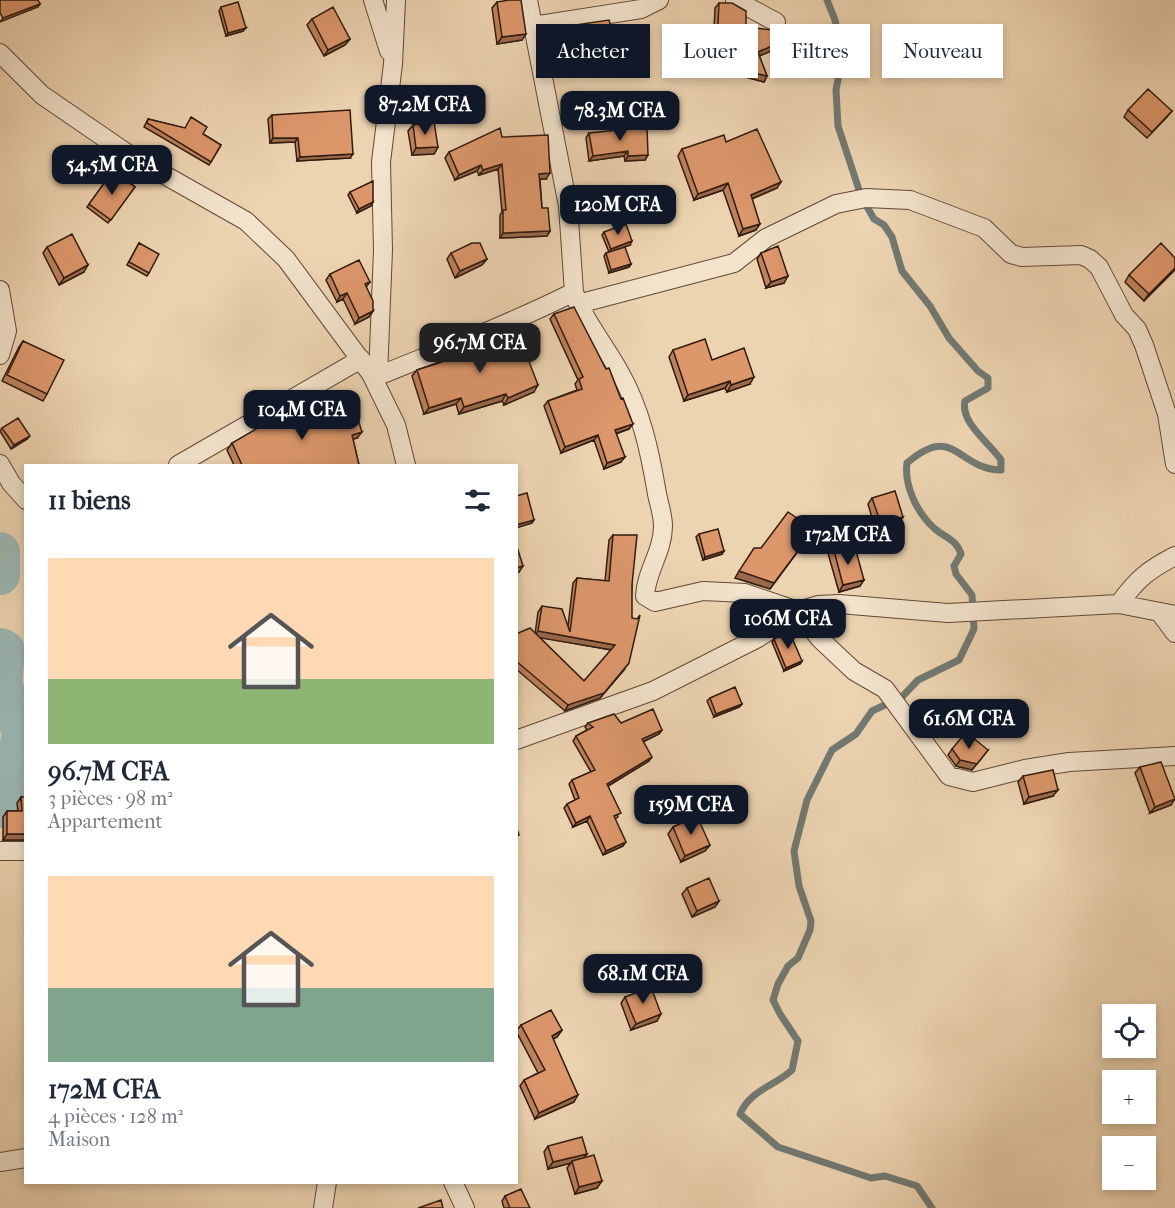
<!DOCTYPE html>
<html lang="fr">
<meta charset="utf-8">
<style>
:root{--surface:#fff;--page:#f6f6f7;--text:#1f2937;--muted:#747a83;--accent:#111827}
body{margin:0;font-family:"IM FELL French Canon",serif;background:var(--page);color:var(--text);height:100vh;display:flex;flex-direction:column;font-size:22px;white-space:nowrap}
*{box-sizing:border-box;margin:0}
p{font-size:20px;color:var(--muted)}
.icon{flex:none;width:33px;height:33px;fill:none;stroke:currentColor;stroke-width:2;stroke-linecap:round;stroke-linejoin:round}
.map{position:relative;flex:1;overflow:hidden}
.panel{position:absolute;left:24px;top:464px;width:494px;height:720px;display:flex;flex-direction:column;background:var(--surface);border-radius:0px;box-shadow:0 3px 9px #0003}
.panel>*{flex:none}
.guide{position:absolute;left:536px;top:24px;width:549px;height:54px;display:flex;gap:12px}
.tools{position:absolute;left:1102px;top:1004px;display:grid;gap:12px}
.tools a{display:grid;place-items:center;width:54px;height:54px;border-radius:0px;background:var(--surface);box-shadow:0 3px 9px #0003;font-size:30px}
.price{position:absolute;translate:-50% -51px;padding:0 14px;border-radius:12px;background:var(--accent);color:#fff;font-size:20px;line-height:39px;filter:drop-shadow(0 2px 3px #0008)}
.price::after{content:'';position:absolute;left:50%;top:36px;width:18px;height:14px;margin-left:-9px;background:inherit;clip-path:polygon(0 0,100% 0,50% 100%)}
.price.on{background:#222;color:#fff}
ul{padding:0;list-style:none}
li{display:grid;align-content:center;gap:12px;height:318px;padding:0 24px}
li span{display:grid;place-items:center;height:186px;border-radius:0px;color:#555}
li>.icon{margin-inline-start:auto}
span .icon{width:108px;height:108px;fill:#fffc;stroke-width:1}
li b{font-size:26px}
h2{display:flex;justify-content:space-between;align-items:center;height:72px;padding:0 24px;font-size:26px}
.pill{padding:0 21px;border-radius:0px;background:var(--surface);box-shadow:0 3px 9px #0003;font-size:21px;line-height:54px}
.pill.on{background:var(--accent);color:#fff}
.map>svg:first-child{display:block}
</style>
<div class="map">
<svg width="1175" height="1208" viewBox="0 0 1175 1208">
<rect width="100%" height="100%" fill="#edd4b1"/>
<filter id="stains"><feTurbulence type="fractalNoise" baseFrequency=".00333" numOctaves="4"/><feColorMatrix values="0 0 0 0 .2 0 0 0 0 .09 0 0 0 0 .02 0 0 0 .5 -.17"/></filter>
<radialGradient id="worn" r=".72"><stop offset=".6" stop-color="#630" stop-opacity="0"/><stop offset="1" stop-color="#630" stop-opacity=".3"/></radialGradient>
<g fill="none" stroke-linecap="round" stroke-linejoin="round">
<!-- stream -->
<path stroke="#717972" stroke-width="7" d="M827 0 835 20 842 58 836 90 838 126 861 196 874 219 884 225 892 237 902 271 930 306 949 338 978 371 988 378V388L965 401C960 423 990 443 1001 460V470C956 469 955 422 907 463 904 486 917 513 935 529 946 538 957 540 961 554L954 566 956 574 972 595 974 629 959 660 918 680 902 697 872 711 856 734 832 750 807 800 794 851 799 886 811 921 810 930 798 958 788 966 778 984 773 1000 780 1014 798 1041 792 1070C775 1086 750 1090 740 1114L778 1147 871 1178 885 1176 917 1186 932 1208"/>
<!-- river -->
<path stroke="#9bb7b4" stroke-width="40" d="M0 552V575
M0 648 5 650 2 685 23 734 0 808"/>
<defs>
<path id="minor" d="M373 0 389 51
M735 0 776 22
M533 26 641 9 659 0
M0 53 42 95 131 156 246 221 286 259 371 374 396 425 406 465
M0 290 7 331 0 355
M574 292C585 322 604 344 619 371 641 409 650 452 657 494 659 504 663 515 663 526 663 552 646 571 645 596L655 602 703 591 745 593 798 611 820 639 854 671 885 689 949 776 973 782 1025 769 1069 762 1175 756
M578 304 734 263 766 238 836 204 866 198 910 200 984 228 1011 254 1022 257 1081 255 1090 259 1099 267 1124 315 1137 329 1144 345 1167 414 1175 464
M371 374 378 376C444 349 510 324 574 292L568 206 528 0
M378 376 383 250 381 162 393 64 396 0
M0 464 11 483 26 500
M178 465 361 359
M1119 604C1137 579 1148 570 1175 556
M1160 613 1175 633
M516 740 653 691 758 638 798 611 818 605 839 604 948 613 1119 604 1175 615
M0 851H26
M0 1162 26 1158
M453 1182 465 1208
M323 1208 327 1182"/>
</defs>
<!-- minor casing -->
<use href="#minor" stroke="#604938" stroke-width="20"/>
<!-- minor -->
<use href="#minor" stroke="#f3e3cc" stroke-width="18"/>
</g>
<!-- wall -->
<path fill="#bd825c" stroke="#311b10" stroke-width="1.5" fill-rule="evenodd" d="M497 2 522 40 497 44 492 8Z
M719 3 746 27 797 46 793 51H771L759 56 767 76 764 82 738 75 746 50H713L715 8Z
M221 7 243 31 226 36 219 11Z
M312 19 350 39 345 45 324 56 307 25Z
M568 26 607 33 568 46 564 33Z
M1128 110 1172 111 1167 117 1147 138 1124 117Z
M272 115 350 158 297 161 295 142 270 143 268 119Z
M148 119 184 128 203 134 221 145 209 165 144 127Z
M413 125 438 147 434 154 412 155 408 131Z
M589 133 648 155 645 160 625 161 624 156 589 161 586 138Z
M502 137 546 179H540L542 208 550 231 547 236 500 238V215L502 212 498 169 479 175 477 171 455 180 445 158 449 152Z
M726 142 777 188 752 199 756 230 739 236 723 190 694 200 678 156 682 149Z
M113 171 135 187 108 223 87 207Z
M350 192 373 202 371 206 357 213 348 195Z
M604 232 630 245 617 249 631 264 629 267 609 273 604 256 606 253 609 252 602 235Z
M139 243 149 273 147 276 127 265Z
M47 247 84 272 59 285 43 253Z
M451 253 487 259 482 265 455 278 447 259Z
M761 253 784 283 766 288 757 259Z
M1175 258 1144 301 1125 282 1129 275Z
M330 274 370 282 366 287 373 311 369 317 355 324 343 299 337 302 326 280Z
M554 314 629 429 616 434 621 462 604 469 594 440 561 453 544 406 548 401 577 390 575 384 578 380 550 319Z
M23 341 47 394 43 401 2 381 19 347Z
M487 344 534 392 504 405 502 401 459 414 456 404 424 414 412 376 417 370 484 348Z
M673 350 712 360 750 384 727 392 725 388 684 401 669 357Z
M308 422 357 438 353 439 359 465H234L227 450 232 443Z
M2 428 27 439 11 449 0 431Z
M872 498 903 517 898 524 876 531 868 504Z
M699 534 724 551 722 554 703 560 696 537Z
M613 535 632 585 625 669 600 698 565 711 516 669V634H535L538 612 542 606 568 626 573 583 577 578 605 581 609 540ZM539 637 611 650 584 681Z
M832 543 860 586 839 592 827 550Z
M774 639 802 661 800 664 784 671 772 642Z
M710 698 742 704 739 707 714 717 707 701Z
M588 723H621L662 730 659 734 643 742 649 761 608 786 618 817 615 819 623 846 603 855 587 821 573 827 564 808 567 804 575 800 569 784 572 780 591 772 573 741 576 736 587 730 585 727Z
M952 749 983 756 972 770 956 766 948 755Z
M1140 767 1171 805 1150 813 1135 773Z
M1023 776 1053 796 1024 804 1018 782Z
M21 797 26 840H3V817L7 811H18L17 803Z
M673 827 710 845 705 851 681 862 668 834Z
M687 888 719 901 715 907 692 917 682 894Z
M625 997 657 1021 631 1030 621 1003Z
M521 1025 562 1030 557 1037 553 1039 574 1102 535 1119 520 1086 524 1080 538 1073 516 1031Z
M548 1146 587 1154 583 1158 597 1188 575 1194 567 1168 571 1163 548 1169 544 1152Z
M505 1196 530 1208H504L502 1201Z"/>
<!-- shaded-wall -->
<path fill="#9a6a4b" stroke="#311b10" stroke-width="1.5" d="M40 4 38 7 0 22 3 18Z
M611 27 607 33 568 46 572 40Z
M246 28 243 31 226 36 228 33Z
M526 34 522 40 497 44 502 37Z
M350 39 345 45 324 56 328 50Z
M717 44 749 45 746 50H713Z
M774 45 797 46 793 51H771L754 58 758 52Z
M742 70 767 76 764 82 738 75Z
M273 138H298L295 142 270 143Z
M438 147 434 154 412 155 416 148Z
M628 151 624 156 589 161 593 156Z
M353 154 350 158 297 161 300 157Z
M648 155 645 160 625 161 628 156Z
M502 164 498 169 479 175 483 170Z
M481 165 477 171 455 180 459 175Z
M550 173 546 179H536L539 174Z
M781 182 777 188 746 201 751 195Z
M728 183 723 190 694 200 698 194Z
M373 202 371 206 357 213 359 209Z
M760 224 756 230 739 236 743 229Z
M550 231 547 236 500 238 503 233Z
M632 241 630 245 609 253 611 249Z
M487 259 482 265 455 278 460 271Z
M631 264 629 267 609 273 611 270Z
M88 265 84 272 59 285 64 278Z
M1175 268V270L1144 301 1149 294Z
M788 276 784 283 766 288 771 282Z
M347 293 343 299 337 302 340 296Z
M373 311 369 317 355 324 359 318Z
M754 377 750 384 727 392 731 385Z
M730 381 725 388 684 401 688 395Z
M538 385 534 392 504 405 508 398Z
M506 394 502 401 459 414 464 407Z
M461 398 456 404 424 414 429 408Z
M633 424 629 429 611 435 615 430Z
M362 432 357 438 348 441 352 435Z
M598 435 594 440 561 453 565 447Z
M30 436 27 439 11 449 14 445Z
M625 457 621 462 604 469 607 463Z
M903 517 898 524 876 531 881 524Z
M534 520 532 523 516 528V525Z
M810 535 770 589 735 578 739 571Z
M724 551 722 554 703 560 705 557Z
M523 566 519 572 516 573V568Z
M864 580 860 586 839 592 843 585Z
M538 631 615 645 612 650 535 637Z
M802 661 800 664 784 671 786 668Z
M629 663 600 698 565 711 568 705Z
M742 704 739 707 714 717 716 714Z
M662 730 659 734 638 744 642 739Z
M988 750 972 770 956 766 960 760Z
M652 757 649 761 603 789 607 784Z
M1058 790 1053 796 1024 804 1029 797Z
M1175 799 1171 805 1150 813 1155 807Z
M590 816 587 821 573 827 576 823Z
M7 834H26V840H3Z
M626 842 623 846 603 855 606 851Z
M710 845 705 851 681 862 685 856Z
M719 901 715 907 692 917 697 911Z
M661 1014 657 1021 631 1030 636 1024Z
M562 1030 557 1037 547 1042 552 1036Z
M578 1095 574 1102 535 1119 539 1113Z
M587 1154 582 1160 572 1161 571 1163 548 1169 553 1162Z
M602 1181 597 1188 575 1194 579 1187Z"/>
<!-- building -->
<path fill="#dc976b" stroke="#311b10" stroke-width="1.5" d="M0 0H38L40 4 3 18 0 13Z
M509 0H521L526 34 502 37 497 2Z
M238 2 246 28 228 33 221 7Z
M719 3H732L746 11V27L798 33 797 46 774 45 758 52 767 76 742 70 749 45 717 44Z
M333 7 350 39 328 50 312 19Z
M609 20 611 27 572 40 568 26Z
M1148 89 1172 111 1152 132 1128 110Z
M350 110 353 154 300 157 298 138H273L272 115Z
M191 117 207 127 203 134 221 145 211 162 147 123 148 119 185 128Z
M434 122 438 147 416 148 413 125Z
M647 127 648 155 628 156V151L593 156 589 133Z
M500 128 502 137 548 135 550 173 539 174 542 208H548L550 231 503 233V210H506L502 164 483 170 481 165 459 175 449 152Z
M757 129 781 182 751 195 760 224 743 229 728 183 698 194 682 149 724 135 726 142Z
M113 171 135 187 111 220 89 204Z
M373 181V202L359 209 350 192Z
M626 224 632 241 611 249 604 232Z
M72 234 88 265 64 278 47 247Z
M139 243 159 254 149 273 129 262Z
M472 243H480L487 259 460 271 451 253Z
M1161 243 1175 258V268L1149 294 1129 275Z
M778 246 788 276 771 282 761 253Z
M625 247 631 264 611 270 606 253Z
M359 260 370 282 365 284 373 301V311L359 318 347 293 340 296 330 274Z
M574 307 606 369 609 368 621 399 623 398 633 424 615 430 625 457 607 463 598 435 565 447 548 401 582 389 579 379 583 377 554 314Z
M517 330 538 385 508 398 506 394 464 407 461 398 429 408 417 370 488 347 487 344Z
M705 339 712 360 744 348 754 377 731 385 730 381 688 395 673 350Z
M23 341 64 360 47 394 7 375Z
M299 404 308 422 354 407 362 432 352 435 359 465H242L232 443Z
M18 418 30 436 14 445 2 428Z
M895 491 903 517 881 524 872 498Z
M527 493 534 520 516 525V496Z
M788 512 810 527V535L774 583 739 571 754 548H761Z
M718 529 724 551 705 557 699 534Z
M613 535H637L632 585V618L637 619 640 615 629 663 604 693 568 705 516 661V634L530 628 584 681 615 645 538 631 542 606 562 609 570 632 577 578 609 581Z
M832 543 846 554 856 551 864 580 843 585Z
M516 544 523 566 516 568Z
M789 631 802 661 786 668 774 639Z
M735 687 742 704 716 714 710 698Z
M653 709 662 730 642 739 652 757 607 784 621 813 614 816 626 842 606 851 590 816 576 823 567 804 579 798 572 780 595 770 576 736 593 727 588 723 614 714 621 723Z
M966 732 988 750 977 764 960 760 952 749Z
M1161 762 1175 799 1155 807 1140 767Z
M1053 770 1058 790 1029 797 1023 776Z
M21 797H26V834H7V811H22Z
M697 816 710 845 685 856 673 827Z
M516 826 519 835 516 836Z
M709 878 719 901 697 911 687 888Z
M651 987 661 1014 636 1024 625 997Z
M551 1010 562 1030 552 1036 578 1095 539 1113 524 1080 545 1070 521 1025Z
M582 1137 587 1154 553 1162 548 1146Z
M594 1155 602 1181 579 1187 572 1161Z
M521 1189 530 1208H510L505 1196Z
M441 1200 443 1208H418Z"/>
<rect width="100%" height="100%" filter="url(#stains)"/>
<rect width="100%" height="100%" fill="url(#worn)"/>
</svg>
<div class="tools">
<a><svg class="icon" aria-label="locate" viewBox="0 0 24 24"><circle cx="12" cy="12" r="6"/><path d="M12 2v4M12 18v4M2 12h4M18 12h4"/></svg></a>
<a>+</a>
<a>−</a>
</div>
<b class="price" style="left:425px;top:136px">87.2M CFA</b>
<b class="price" style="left:620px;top:142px">78.3M CFA</b>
<b class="price" style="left:112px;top:196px">54.5M CFA</b>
<b class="price" style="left:618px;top:236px">120M CFA</b>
<b class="price on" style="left:480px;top:374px">96.7M CFA</b>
<b class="price" style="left:302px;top:441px">104M CFA</b>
<b class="price" style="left:848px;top:566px">172M CFA</b>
<b class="price" style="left:788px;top:650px">106M CFA</b>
<b class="price" style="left:969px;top:750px">61.6M CFA</b>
<b class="price" style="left:691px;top:836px">159M CFA</b>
<b class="price" style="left:643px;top:1005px">68.1M CFA</b>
<div class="guide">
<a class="pill on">Acheter</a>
<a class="pill">Louer</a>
<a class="pill">Filtres</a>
<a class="pill">Nouveau</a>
</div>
<section class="panel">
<h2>11 biens<svg class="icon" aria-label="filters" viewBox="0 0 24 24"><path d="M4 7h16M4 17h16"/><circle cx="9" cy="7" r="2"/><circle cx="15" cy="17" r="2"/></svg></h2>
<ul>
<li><span style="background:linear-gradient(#ffd9b3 65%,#8fb573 0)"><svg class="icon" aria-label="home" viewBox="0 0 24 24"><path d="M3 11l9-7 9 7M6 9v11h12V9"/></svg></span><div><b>96.7M CFA</b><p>3 pièces · 98 m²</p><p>Appartement</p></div></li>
<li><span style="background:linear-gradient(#ffd9b3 60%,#7fa58c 0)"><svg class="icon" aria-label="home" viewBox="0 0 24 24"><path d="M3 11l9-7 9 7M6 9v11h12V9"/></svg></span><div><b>172M CFA</b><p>4 pièces · 128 m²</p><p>Maison</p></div></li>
</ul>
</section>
</div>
